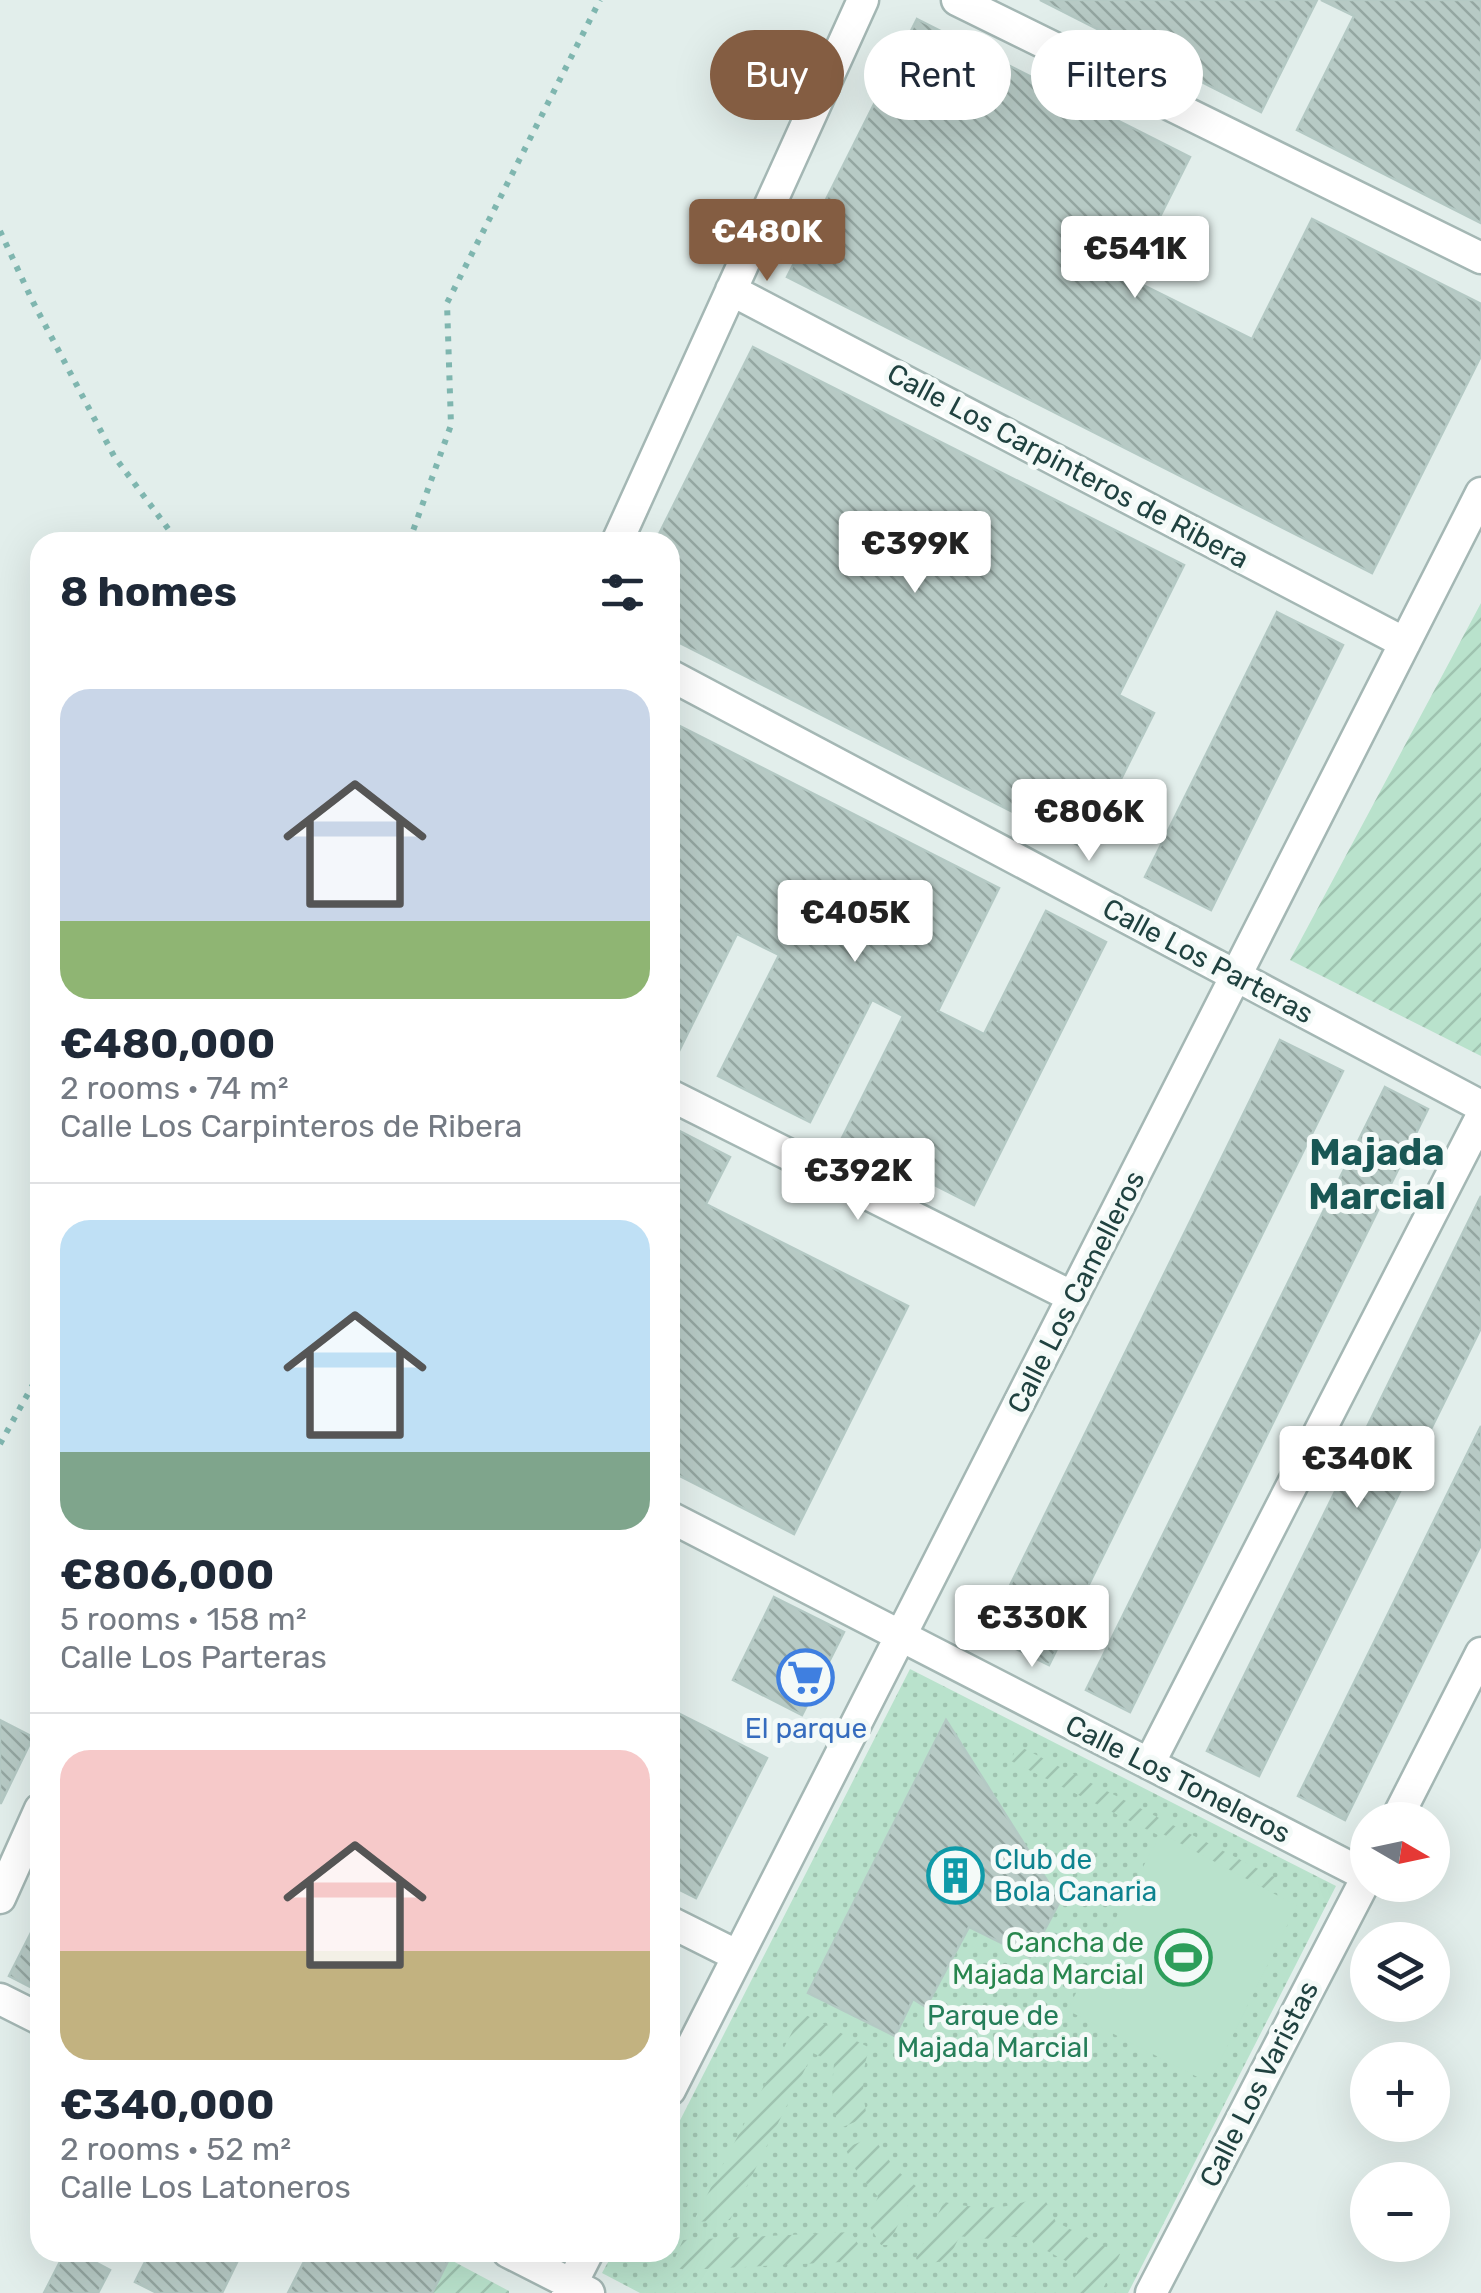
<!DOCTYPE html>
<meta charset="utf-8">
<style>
:root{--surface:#fff;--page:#f6f6f7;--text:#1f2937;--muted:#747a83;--line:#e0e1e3;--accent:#845d42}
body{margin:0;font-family:Rubik,sans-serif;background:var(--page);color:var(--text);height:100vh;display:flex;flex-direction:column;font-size:38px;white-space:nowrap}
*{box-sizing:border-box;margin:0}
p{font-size:32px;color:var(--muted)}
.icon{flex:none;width:55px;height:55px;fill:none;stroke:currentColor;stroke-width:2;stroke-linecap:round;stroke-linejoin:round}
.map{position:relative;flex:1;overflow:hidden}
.side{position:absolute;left:30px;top:532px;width:650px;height:1730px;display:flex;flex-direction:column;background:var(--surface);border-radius:30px;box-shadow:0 10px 40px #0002}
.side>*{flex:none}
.banner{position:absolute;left:710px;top:30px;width:620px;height:90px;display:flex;gap:20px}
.needle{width:65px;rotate:99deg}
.tools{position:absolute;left:1350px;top:1802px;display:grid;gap:20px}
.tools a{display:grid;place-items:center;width:100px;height:100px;border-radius:50%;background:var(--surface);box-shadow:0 10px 40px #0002;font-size:50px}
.price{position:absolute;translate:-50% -85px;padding:0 22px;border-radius:10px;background:#fff;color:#222;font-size:32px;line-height:65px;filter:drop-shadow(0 2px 5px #0008)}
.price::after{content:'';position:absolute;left:50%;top:60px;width:30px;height:22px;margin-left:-15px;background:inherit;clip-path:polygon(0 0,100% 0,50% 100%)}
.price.selected{background:var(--accent);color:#fff}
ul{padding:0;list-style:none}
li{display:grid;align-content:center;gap:20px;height:530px;padding:0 30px}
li+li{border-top:2px solid var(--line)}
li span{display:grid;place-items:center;height:310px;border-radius:30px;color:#555}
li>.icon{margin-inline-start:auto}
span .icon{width:180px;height:180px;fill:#fffc;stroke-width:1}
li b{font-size:42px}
h2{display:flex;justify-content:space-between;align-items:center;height:120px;padding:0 30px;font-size:42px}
.tag{padding:0 35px;border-radius:45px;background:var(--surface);box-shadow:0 10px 40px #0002;font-size:35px;line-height:90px}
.tag.selected{background:var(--accent);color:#fff}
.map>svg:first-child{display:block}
</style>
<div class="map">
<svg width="1481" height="2293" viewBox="0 0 1481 2293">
<defs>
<pattern id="grass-dots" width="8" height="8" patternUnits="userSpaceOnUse" patternTransform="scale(2.5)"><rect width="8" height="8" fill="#b9e2cc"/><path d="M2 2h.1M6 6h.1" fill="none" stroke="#9fc3b0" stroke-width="1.8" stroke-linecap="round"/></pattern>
<pattern id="garden-furrows" width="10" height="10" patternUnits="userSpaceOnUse" patternTransform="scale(2.5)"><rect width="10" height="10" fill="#b9e2cc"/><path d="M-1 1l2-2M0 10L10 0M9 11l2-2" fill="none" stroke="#9fc3b0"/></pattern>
<pattern id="building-back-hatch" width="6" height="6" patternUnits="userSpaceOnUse" patternTransform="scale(2.5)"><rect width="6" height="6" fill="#b7cac5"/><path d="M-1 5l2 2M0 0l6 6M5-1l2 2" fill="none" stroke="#94a6a1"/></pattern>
</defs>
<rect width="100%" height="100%" fill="#e2eeeb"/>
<!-- grass -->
<path fill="url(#grass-dots)" d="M910 1669 1336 1886 1128 2293H640L602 2273 613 2253 670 2252V2140Z"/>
<!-- garden -->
<path fill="url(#garden-furrows)" d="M1481 603V1056L1290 960Z
M1017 1745 1278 1879 1271 1892 1011 1761Z
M802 2013 870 2048C861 2069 862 2094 867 2117L838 2129 832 2090 834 2063 813 2053 730 2220 693 2222Z
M873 2137 895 2169 917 2187 888 2245H881L867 2222 878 2197 856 2170 845 2148Z
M1042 2194 1056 2222 1120 2254 1101 2293H1067L1079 2268 1034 2244 1027 2233C1006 2240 982 2240 960 2236L947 2261 919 2264 916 2258 944 2202C979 2209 1010 2212 1042 2194Z
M851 2232 865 2256 862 2261 685 2270 674 2267V2260L683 2240Z
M449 2259 509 2291V2293H431Z"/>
<!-- pitch -->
<path fill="#b9e2cc" d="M1161 1833 1297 1906 1209 2083 1067 2010Z"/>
<!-- building -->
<path fill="url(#building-back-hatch)" stroke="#b4c9c4" stroke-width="2.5" d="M1040 0H1317L1261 112Z
M1321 0H1481V223L1297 130 1354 16Z
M917 19 1190 157 1129 278 1252 339 1312 219 1481 304V356L1372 573 787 277Z
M753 347 1184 565 1119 695 1154 713 1086 849 670 638V542H655Z
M1277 612 1343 645 1211 910 1145 877Z
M670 721 999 888 938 1011 984 1034 1046 911 1106 942 974 1205 842 1138 903 1016 872 1000 810 1122 718 1076 779 955 737 934 677 1055 670 1051Z
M1280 1040 1343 1071 1049 1665 986 1634Z
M1385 1087 1428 1109 1130 1712 1086 1690Z
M670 1126 730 1157 706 1204 908 1306 794 1534 670 1471Z
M1481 1196V1328L1259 1776 1207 1751Z
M1481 1426V1545L1345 1820 1298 1796Z
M774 1597 844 1632 802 1715 733 1680Z
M670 1709 767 1758 696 1898 670 1885Z
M0 1720 33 1737 1 1803H0Z
M946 1720 1060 1901 1030 1957 969 1927 926 2007 913 1999 895 2036 808 1993Z
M40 1915V1992L9 1976Z
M65 2252H76L110 2270 98 2293H44Z
M150 2252H242L222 2293H157L135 2282Z
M309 2252H437L449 2259 432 2293H288Z"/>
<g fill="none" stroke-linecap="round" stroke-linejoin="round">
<defs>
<path id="minor" d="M957 0 1481 258
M731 290 1405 643
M617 542 863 0
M670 675 1481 1106
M670 1095 1073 1297
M670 1517 1367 1876
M1149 1764 1481 1117
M1396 1820 1481 1653
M0 1898 40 1809
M670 1922 738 1956
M0 1999 40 2019
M670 2090 1481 493
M508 2252 589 2293
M567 2293 588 2252
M1151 2293 1368 1875"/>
</defs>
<!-- minor casing -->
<use href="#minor" stroke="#a4b7b4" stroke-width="35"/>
<!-- path -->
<path stroke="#7fb6af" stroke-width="6" stroke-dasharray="5 8" stroke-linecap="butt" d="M0 231 33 302 114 456 178 542
M409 542 451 425 447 303 600 0
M0 1444 40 1372"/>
<!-- minor -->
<use href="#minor" stroke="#fff" stroke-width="30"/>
</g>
<!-- icons -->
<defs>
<symbol id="supermarket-ring" viewBox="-11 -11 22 22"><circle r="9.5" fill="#f4faf8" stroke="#3f7fe0" stroke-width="1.5"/><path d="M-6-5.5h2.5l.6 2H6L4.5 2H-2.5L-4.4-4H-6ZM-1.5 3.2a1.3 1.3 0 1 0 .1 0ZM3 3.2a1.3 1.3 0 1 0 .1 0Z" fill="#3f7fe0"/></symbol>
<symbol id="building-ring" viewBox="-11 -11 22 22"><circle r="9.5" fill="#f4faf8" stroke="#0f9aa8" stroke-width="1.5"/><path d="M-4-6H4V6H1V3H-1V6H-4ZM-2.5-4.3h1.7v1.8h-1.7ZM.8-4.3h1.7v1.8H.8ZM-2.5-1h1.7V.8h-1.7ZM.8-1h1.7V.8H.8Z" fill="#0f9aa8"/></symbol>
<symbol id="stadium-ring" viewBox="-11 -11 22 22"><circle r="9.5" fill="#f4faf8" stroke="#2e9e5b" stroke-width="1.5"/><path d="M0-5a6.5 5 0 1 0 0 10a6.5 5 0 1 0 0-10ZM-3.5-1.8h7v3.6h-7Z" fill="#2e9e5b"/></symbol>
</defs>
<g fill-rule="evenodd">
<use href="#supermarket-ring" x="774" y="1646" width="63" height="63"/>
<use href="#building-ring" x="924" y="1844" width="63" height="63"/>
<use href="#stadium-ring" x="1152" y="1926" width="63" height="63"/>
</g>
<g text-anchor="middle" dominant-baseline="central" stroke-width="10" stroke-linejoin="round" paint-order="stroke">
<!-- street labels -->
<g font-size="28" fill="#204240" stroke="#f4faf8">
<text transform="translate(1068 466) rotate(28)">Calle Los Carpinteros de Ribera</text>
<text transform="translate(1208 961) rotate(28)">Calle Los Parteras</text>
<text transform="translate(1076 1292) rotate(-63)">Calle Los Camelleros</text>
<text transform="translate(1178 1779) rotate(27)">Calle Los Toneleros</text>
<text transform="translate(1259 2084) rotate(-63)">Calle Los Varistas</text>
</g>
<!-- shop labels -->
<g font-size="28" fill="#366cbe" stroke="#f4faf8">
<text x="806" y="1728">El parque</text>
</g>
<!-- culture labels -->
<g font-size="28" fill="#0d838f" stroke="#f4faf8" text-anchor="start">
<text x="994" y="1859">Club de<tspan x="994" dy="32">Bola Canaria</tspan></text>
</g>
<!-- leisure labels -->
<g font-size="28" fill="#27864d" stroke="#f4faf8" text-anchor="end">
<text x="1144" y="1942">Cancha de<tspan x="1144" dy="32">Majada Marcial</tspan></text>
</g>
<!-- park labels -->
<g font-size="28" fill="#257e59" stroke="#f4faf8">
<text x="993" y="2015">Parque de<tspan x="993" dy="32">Majada Marcial</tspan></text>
</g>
<!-- district labels -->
<g font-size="38" font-weight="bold" fill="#195754" stroke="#f4faf8">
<text x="1377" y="1152">Majada<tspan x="1377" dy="44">Marcial</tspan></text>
</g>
</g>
</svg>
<div class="tools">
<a><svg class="needle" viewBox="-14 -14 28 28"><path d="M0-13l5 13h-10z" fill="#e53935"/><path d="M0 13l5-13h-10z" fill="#747a83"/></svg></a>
<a><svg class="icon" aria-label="layers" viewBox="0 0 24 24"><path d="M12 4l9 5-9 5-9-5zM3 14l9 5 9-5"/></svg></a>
<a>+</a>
<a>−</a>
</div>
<b class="price selected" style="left:767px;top:284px">€480K</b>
<b class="price" style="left:1135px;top:301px">€541K</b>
<b class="price" style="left:915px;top:596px">€399K</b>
<b class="price" style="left:1089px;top:864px">€806K</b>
<b class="price" style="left:855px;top:965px">€405K</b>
<b class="price" style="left:858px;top:1223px">€392K</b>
<b class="price" style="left:1357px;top:1511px">€340K</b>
<b class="price" style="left:1032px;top:1670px">€330K</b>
<div class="banner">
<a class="tag selected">Buy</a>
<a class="tag">Rent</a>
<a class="tag">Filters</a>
</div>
<section class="side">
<h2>8 homes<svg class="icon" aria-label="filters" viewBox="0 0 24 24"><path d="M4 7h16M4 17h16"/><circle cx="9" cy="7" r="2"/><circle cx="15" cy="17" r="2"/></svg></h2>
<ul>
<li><span style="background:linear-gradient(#c9d6e8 75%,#8fb573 0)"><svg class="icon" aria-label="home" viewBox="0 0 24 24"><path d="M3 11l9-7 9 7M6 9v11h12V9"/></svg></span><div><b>€480,000</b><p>2 rooms · 74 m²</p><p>Calle Los Carpinteros de Ribera</p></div></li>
<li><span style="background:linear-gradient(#bfe0f5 75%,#7fa58c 0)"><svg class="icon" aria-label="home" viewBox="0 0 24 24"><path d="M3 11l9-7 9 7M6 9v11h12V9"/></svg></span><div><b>€806,000</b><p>5 rooms · 158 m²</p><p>Calle Los Parteras</p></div></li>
<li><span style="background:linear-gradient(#f6c9c9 65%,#c2b280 0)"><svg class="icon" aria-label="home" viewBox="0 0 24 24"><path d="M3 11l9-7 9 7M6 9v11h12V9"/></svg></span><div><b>€340,000</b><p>2 rooms · 52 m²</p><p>Calle Los Latoneros</p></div></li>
</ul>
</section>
</div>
